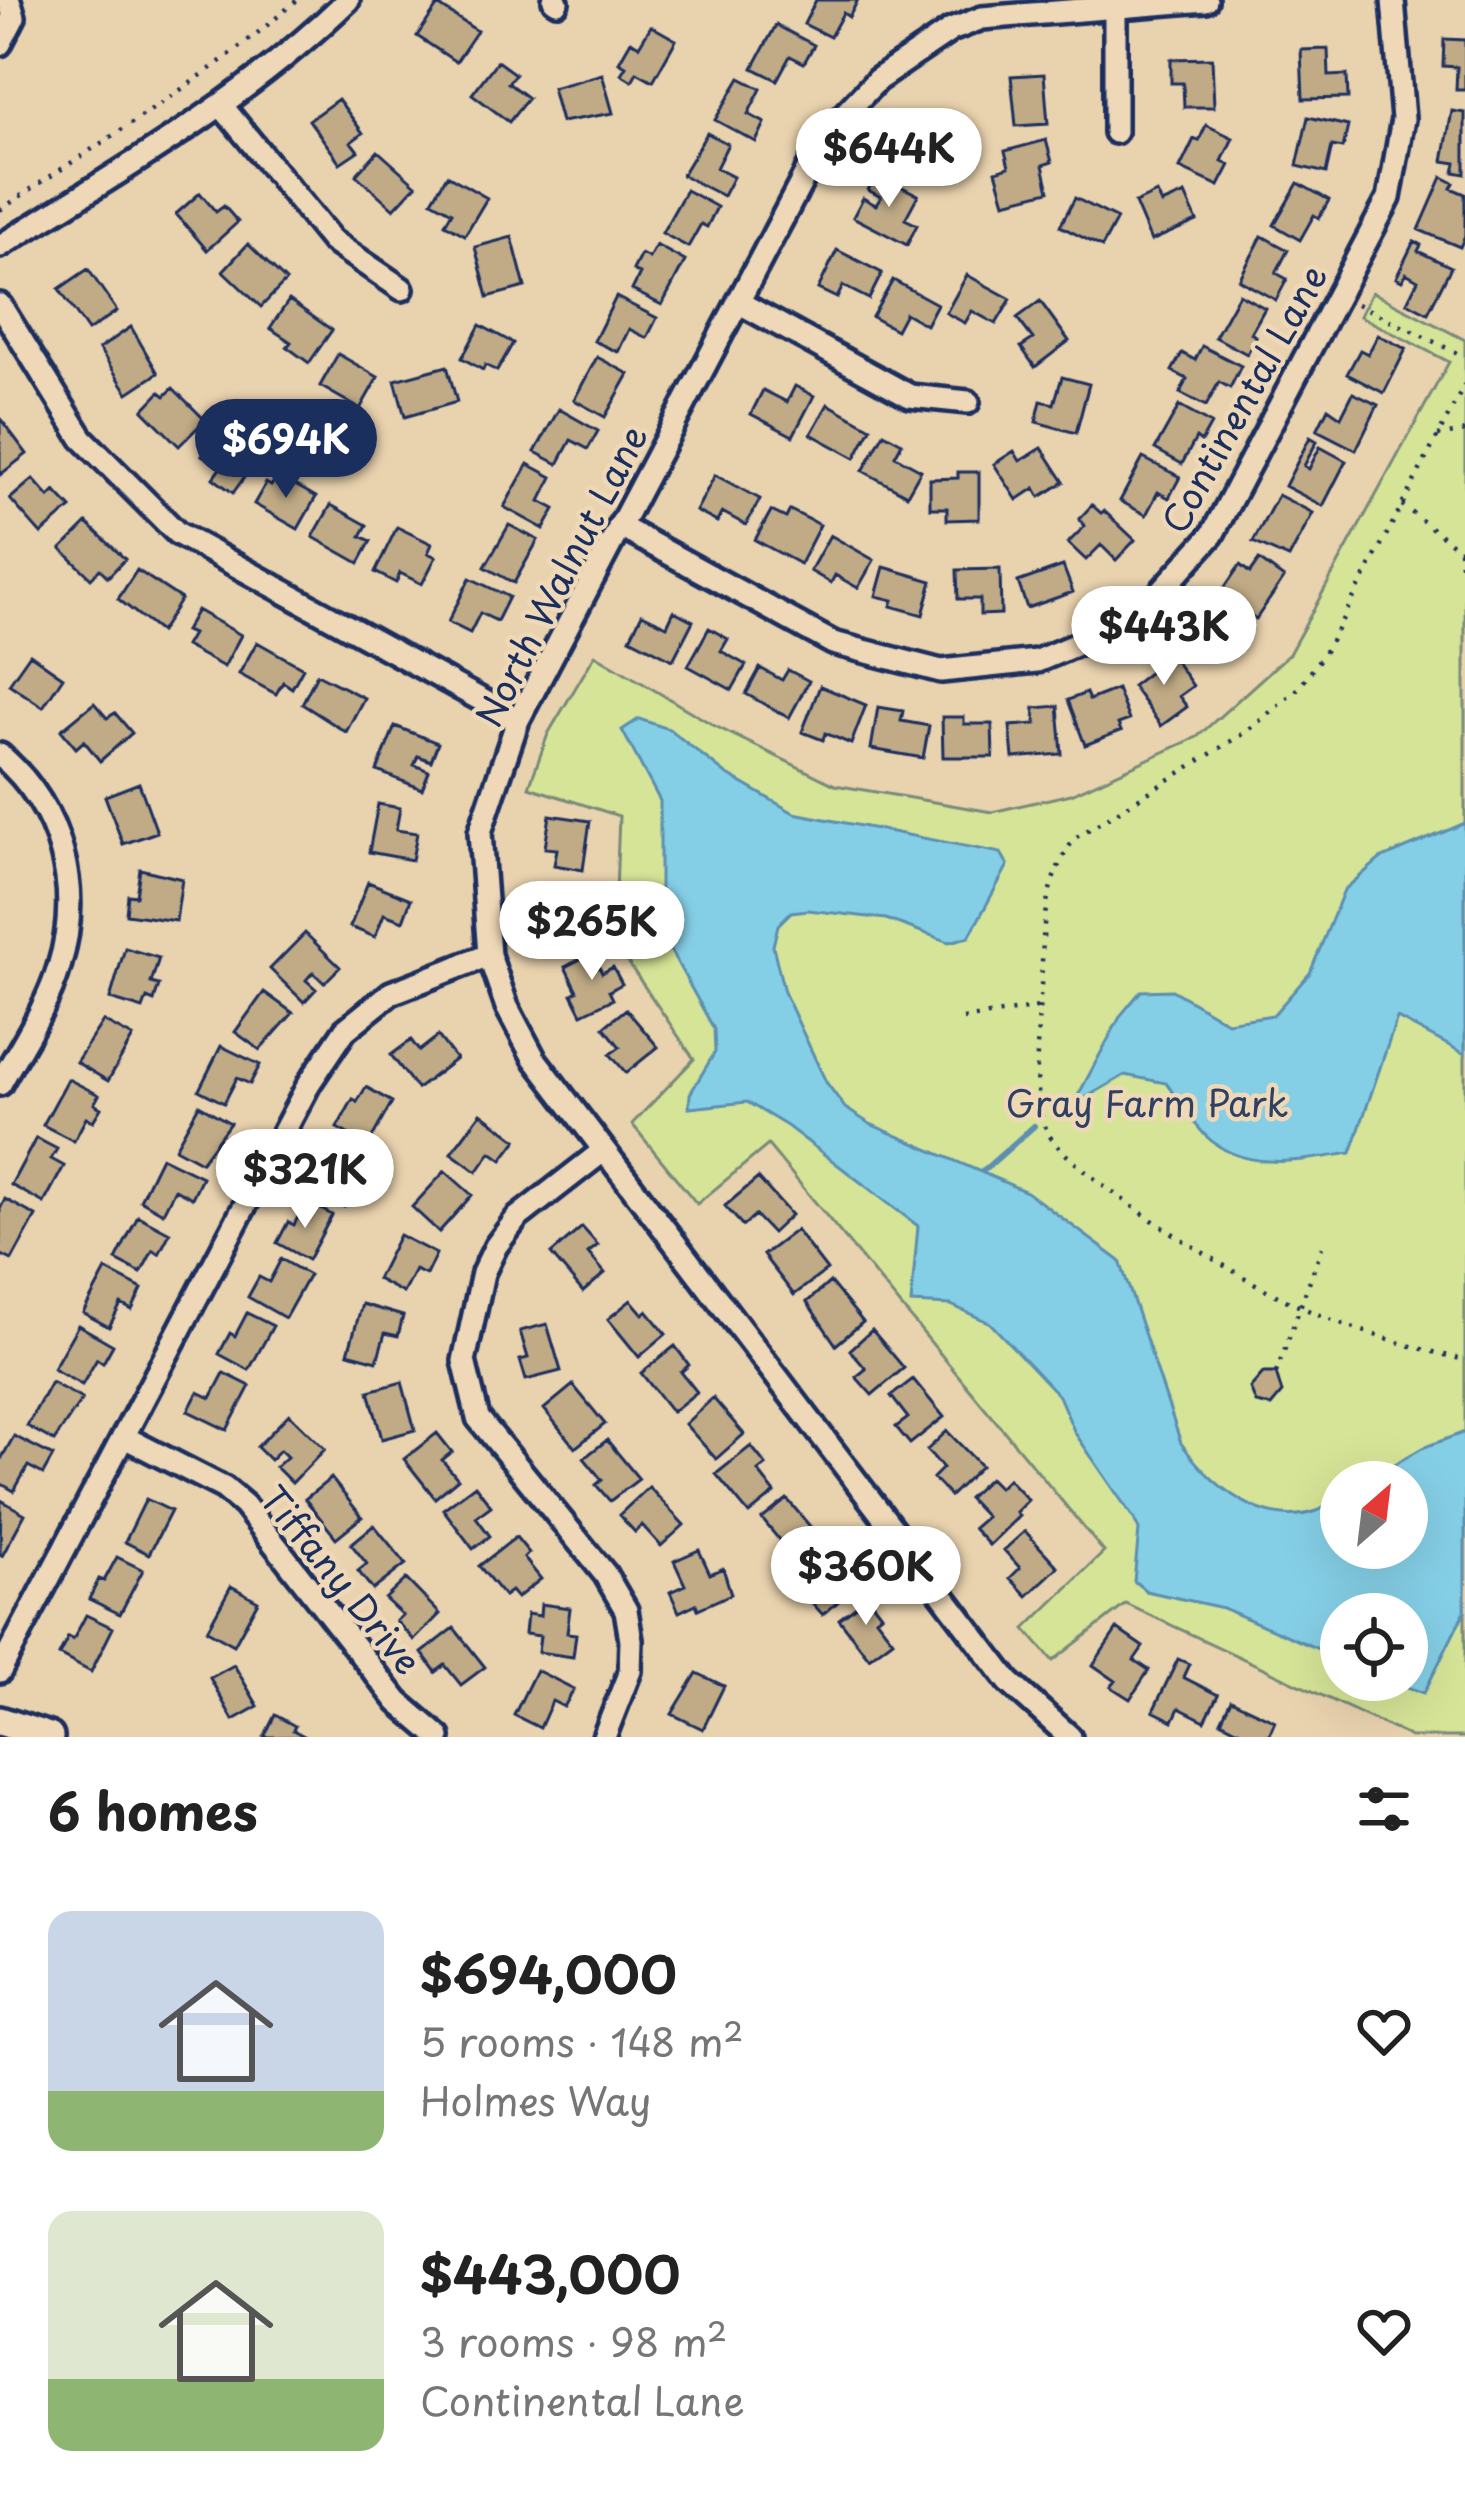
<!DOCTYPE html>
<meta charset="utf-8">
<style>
:root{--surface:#fff;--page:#f6f6f6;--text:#222;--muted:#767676;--accent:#1b2f5e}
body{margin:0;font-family:"Playpen Sans",sans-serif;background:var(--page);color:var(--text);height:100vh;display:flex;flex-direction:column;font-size:45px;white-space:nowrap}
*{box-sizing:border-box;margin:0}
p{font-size:39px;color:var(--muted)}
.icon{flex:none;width:66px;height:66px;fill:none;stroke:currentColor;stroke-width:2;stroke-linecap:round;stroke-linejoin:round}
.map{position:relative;height:1737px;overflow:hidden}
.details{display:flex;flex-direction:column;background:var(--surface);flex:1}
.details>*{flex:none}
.needle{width:78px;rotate:28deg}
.fabs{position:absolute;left:1320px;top:1461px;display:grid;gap:24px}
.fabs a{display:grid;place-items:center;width:108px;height:108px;border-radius:50%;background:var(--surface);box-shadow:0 12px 48px #0002;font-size:60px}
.price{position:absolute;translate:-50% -102px;padding:0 27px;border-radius:42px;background:#fff;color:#222;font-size:39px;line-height:78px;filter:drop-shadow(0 3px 6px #0008)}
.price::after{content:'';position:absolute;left:50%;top:72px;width:36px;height:27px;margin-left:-18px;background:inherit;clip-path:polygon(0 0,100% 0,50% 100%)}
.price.active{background:var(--accent);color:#fff}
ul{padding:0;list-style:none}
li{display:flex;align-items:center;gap:36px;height:300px;padding:0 48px}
li span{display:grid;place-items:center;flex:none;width:336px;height:240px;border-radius:24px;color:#555}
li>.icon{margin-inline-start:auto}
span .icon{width:144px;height:144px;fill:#fffc;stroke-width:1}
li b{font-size:51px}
h2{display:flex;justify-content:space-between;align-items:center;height:144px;padding:0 48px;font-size:51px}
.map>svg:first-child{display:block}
</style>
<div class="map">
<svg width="1465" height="1737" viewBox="0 0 1465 1737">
<rect width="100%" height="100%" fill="#e9d2ae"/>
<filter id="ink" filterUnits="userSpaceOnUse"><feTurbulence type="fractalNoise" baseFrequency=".00833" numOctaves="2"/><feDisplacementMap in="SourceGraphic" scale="24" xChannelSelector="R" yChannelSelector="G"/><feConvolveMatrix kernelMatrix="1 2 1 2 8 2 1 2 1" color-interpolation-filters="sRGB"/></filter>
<g filter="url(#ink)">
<!-- green -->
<path fill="#d6e497" stroke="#788a7a" stroke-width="3" fill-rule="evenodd" d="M1372 292 1465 340V1737H1411L1126 1604 1053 1661 1025 1629 1104 1552 768 1145 697 1204 632 1124 694 1059 614 942 619 816 529 787 548 734 595 655 715 726 835 785 992 812 1071 794 1197 737 1289 654 1449 362 1360 316ZM1341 1482H1407V1548H1341ZM1341 1614H1407V1680H1341Z"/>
<!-- water -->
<path fill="#85cfe6" stroke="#5b8fb0" stroke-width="3" d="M639 719 669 729 726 774 794 813 1001 853 1008 865 969 937 949 942 886 919 808 910 791 912 778 925 773 946 784 992 826 1082 845 1108 870 1124 1027 1192 1120 1261 1181 1443C1217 1494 1282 1543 1341 1497V1548H1407V1482H1364L1422 1448 1465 1432V1611L1424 1693 1386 1680H1407V1614H1341V1659L1223 1608 1146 1591 1134 1581 1139 1530 1134 1519 1075 1433 1059 1396 990 1323 951 1305 911 1303 918 1226 787 1126 747 1102 689 1108 690 1094 715 1052 714 1029 669 948 660 891V801L622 730Z
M1465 823V1054L1397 1018 1351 1153C1304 1160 1245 1174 1206 1136 1191 1121 1179 1101 1166 1083L1125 1075 1073 1105 1121 1015 1141 991 1172 990 1227 1022 1273 1015 1310 973 1344 890 1380 859Z"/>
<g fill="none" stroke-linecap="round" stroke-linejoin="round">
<!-- stream -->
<path stroke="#5b8fb0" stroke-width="6" d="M1054 1115 1073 1104
M983 1171 1034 1126"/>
</g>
<!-- building -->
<path fill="#c0ab86" stroke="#1b2f5e" stroke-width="3" d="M816 0H858L849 17 843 13 830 37 804 24Z
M438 5 477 31 456 62 417 36Z
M776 25 814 45 804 63 790 56 777 80 753 68Z
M651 26 676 40 653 81 637 72 632 81 621 74 626 66 619 62 631 41 639 46Z
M1444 39 1465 40V90H1456L1457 67 1443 66Z
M1328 49 1329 76 1347 75 1348 98 1303 99 1301 50Z
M1212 58 1214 107H1184L1183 83H1171V59Z
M497 61 515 74 508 83 528 98 509 122 472 94Z
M602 74 613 113 561 122 552 88Z
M1044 74 1048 124 1016 126 1011 76Z
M740 78 761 89 748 114 765 123 756 142 715 120Z
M338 99 363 133 351 142 358 151 340 163 309 120Z
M1452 111 1465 113V174L1454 172 1456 163 1443 161Z
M930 116 953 134 923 174 900 155Z
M1308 117 1348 126 1343 148 1332 146 1326 173 1297 166Z
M1206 125 1233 138 1222 161 1230 165 1219 186 1180 168 1194 139 1199 141Z
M707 133 728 144 716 168 733 177 723 196 682 175Z
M1046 140 1052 162 1043 165 1049 191 1005 202 996 171 1009 167 1005 151Z
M378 151 416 185 394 209 356 175Z
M876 174 918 195 905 219 917 225 907 245 853 217 863 198 876 205 881 197 868 190Z
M447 175 487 198 465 235 445 224 452 212 432 201Z
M1442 177 1454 183 1451 188 1465 194V236L1460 247 1419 230Z
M1298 183 1329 200 1319 218 1314 215 1300 240 1274 225Z
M686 190 717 207 707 227 701 224 688 247 662 233Z
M200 193 216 212 224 206 238 222 207 250 176 214Z
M1157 193 1162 204 1185 194 1197 221 1151 241 1135 203Z
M1075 198 1117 219 1102 247 1060 226Z
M1262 236 1288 250 1276 273 1287 279 1276 300 1239 280Z
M512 237 525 287 488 297 475 247Z
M1414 241 1421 245 1418 251 1451 267 1428 313 1407 302 1418 280 1406 273 1402 281 1396 278Z
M248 244 286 281 261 307 223 271Z
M656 245 685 261 662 305 632 290 640 274 633 270 641 254 649 258Z
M837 250 882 273 869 299 843 286 837 298 818 289Z
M88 269 117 311 88 331 59 289Z
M967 275 1011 299 996 324 972 311 965 323 946 313Z
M893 280 937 304 926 325 905 313 896 330 872 317Z
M1239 294 1265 308 1251 333 1256 337 1247 354 1215 337Z
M616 297 657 318 647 338 629 329 618 352 594 341Z
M289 300 332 330 309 363 287 347 291 342 270 328Z
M1040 301 1069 341 1035 367 1021 347 1033 339 1017 318Z
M480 325 513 343 497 371 485 365 483 370 462 358Z
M131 327 158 373 128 393 99 349Z
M1378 335 1406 349 1384 393 1347 374 1360 350 1368 354Z
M1202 346 1241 366 1230 388 1219 382 1206 406 1180 393 1187 379 1172 371 1182 353 1195 360Z
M338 354 378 377 360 409 320 386Z
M597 357 629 374 605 417 574 400Z
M447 366 457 402 405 417 395 380Z
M1062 377 1089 384 1076 433 1036 422 1041 401 1054 404Z
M795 386 814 396 793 436 751 414 763 390 787 402Z
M173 388 205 420 179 446 143 410 160 392 165 396Z
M1353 393 1378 405 1356 450 1317 430 1328 408 1341 417Z
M828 404 871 428 855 458 811 434Z
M1179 406 1211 424 1201 442 1196 438 1182 464 1155 449Z
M559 409 598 431 588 449 571 440 558 464 535 452Z
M0 418 27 454 0 475Z
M220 431 258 458 233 493 213 478 221 467 202 455Z
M884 433 902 443 895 456 921 470 907 495 863 471Z
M1310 437 1317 441 1304 466 1309 469 1320 447 1346 461 1323 506 1285 486Z
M1042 448 1064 482 1040 497 1035 488 1017 500 994 464 1014 451 1020 461Z
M1143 458 1180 477 1169 498 1158 492 1146 515 1120 501Z
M528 464 552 477 540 501 555 509 544 529 504 507Z
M958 472H979V519L947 520V508H930V479L958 478Z
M278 475 316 497 298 529 254 504 266 483 271 486Z
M715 475 760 499 746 525 722 512 717 522 696 511Z
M33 479 49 497 55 491 71 508 41 534 10 499Z
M1278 495 1313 513 1289 558 1253 542Z
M331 505 367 525 361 536 371 541 359 563 313 537Z
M1092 505 1101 513 1104 511 1135 540 1116 560 1101 545 1086 560 1068 543 1085 526 1079 519Z
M790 510 820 525 800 564 755 540 771 511 786 518Z
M87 523 125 559 108 577 100 569 91 578 61 549Z
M509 525 538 540 514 583 485 567Z
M397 527 432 544 428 553 436 557 422 584 400 573 396 583 375 572Z
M830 535 874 560 858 588 835 575 831 583 810 571Z
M1259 560 1284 578 1256 619 1220 594 1240 565 1250 573Z
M1063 566 1073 592 1027 608 1018 582Z
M884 567 932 581 923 615 891 606 893 600 876 596Z
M1000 569 1001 614 980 615V599H958L957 570Z
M137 570 181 599 160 632 118 599Z
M470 578 509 597 497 621 480 613 470 633 448 622Z
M197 610 241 635 224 667 185 646 192 634 185 631Z
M674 611 693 621 673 660 630 638 642 614 667 626Z
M709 628 728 639 721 651 746 665 732 690 688 666Z
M257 642 303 668 292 688 283 682 276 694 239 674Z
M1166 648 1193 686 1179 696 1187 707 1161 726 1132 686 1154 669 1148 661Z
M30 654 63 677 43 707 9 684Z
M760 668 782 680 788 670 809 681 789 718 746 694Z
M317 674 364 698 346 732 302 704Z
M820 686 866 705 851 744 825 733 823 740 802 732Z
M1117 689 1129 720 1118 724 1121 731 1085 745 1068 700 1086 693 1089 700Z
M94 703 107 718 115 713 132 733 100 761 84 741 76 748 61 730Z
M1058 706 1062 754 1013 758 1010 726 1036 724 1034 708Z
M878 707 903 711 901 721 929 726 923 758 871 749Z
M942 717H964V724H992L993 757H943Z
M395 726 438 743 431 761 418 756 414 765 429 771 422 789 377 771Z
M139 783 157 832 123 844 105 796Z
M378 804 400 808 396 830 417 833 412 860 369 852Z
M550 815 590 821 583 870 554 865 557 849 545 848Z
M140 869 182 879 176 921 126 914 128 895 136 896Z
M368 882 411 899 403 921 384 914 375 937 350 927Z
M590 888 595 935 568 938 566 912 547 914 545 892Z
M305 933 340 967 324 983 313 972 306 980 316 989 304 1002 270 969Z
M125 948 159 958 151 983 159 985 154 1001 147 998 143 1009 110 999Z
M592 953 602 973 613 967 622 984 609 991 613 999 582 1014 572 994 577 991 565 967Z
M264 992 293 1013 260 1050 235 1032Z
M626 1009 658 1047 626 1073 610 1054 620 1047 604 1027Z
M103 1021 133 1037 108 1081 76 1062Z
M438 1036 456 1059 417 1089 391 1055 411 1040 419 1051Z
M221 1046 260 1065 250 1084 237 1078 224 1103 199 1090Z
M68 1079 99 1095 94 1104 101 1108 93 1121 86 1118 74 1141 43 1125Z
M366 1087 392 1102 368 1145 337 1128 353 1099 357 1102Z
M199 1105 230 1123 201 1162 175 1148Z
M481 1113 517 1140 502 1160 491 1152 477 1172 451 1153Z
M36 1138 57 1149 51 1159 64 1166 44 1203 11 1185Z
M342 1147 368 1161 344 1207 308 1188 323 1158 333 1164Z
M161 1157 202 1177 192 1198 175 1189 163 1213 140 1200Z
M445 1171 472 1195 439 1232 412 1207Z
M758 1178 791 1215 772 1233 755 1215 743 1226 725 1206Z
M5 1199 36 1216 12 1260 0 1254V1209Z
M306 1201 332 1215 308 1260 277 1243 288 1222 294 1225Z
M138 1216 170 1233 159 1254 153 1250 141 1273 116 1260Z
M582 1227 598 1245 588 1253 605 1273 583 1292 551 1254Z
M796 1230 827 1270 794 1295 763 1255Z
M399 1235 436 1254 426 1275 415 1270 403 1293 377 1279Z
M281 1259 309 1275 285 1318 248 1297 259 1277 269 1282Z
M106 1270 142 1289 132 1310 121 1304 109 1327 83 1313Z
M830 1282 863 1322 836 1345 807 1302Z
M631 1300 643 1314 647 1311 666 1334 639 1357 608 1319Z
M362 1304 403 1316 398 1336 385 1333 377 1361 348 1353Z
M247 1313 273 1326 249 1370 219 1354 230 1333 235 1336Z
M547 1324 561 1371 526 1380 520 1360 528 1358 520 1331Z
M78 1325 113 1345 103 1363 97 1359 82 1385 53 1369Z
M872 1330 904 1368 872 1395 856 1377 866 1369 850 1350Z
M675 1346 689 1365 681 1372 697 1392 672 1412 641 1373Z
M224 1373 250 1386 227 1430 188 1411 198 1392 211 1398Z
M1263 1373H1276L1282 1393 1271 1406 1256 1403 1250 1388Z
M913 1379 944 1417 910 1444 896 1427 908 1418 891 1396Z
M51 1382 82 1399 54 1441 27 1426Z
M402 1382 415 1430 382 1439 369 1391Z
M573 1385 605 1424 575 1448 544 1409Z
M713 1398 744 1434 716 1459 685 1424Z
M289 1414 325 1449 292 1483 276 1467 287 1457 280 1450 270 1460 257 1447Z
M947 1431 981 1466 950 1496 933 1478 943 1468 927 1450Z
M437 1433 452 1452 442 1460 458 1479 435 1498 404 1459Z
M14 1436 53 1456 43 1474 28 1466 14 1491 0 1483V1461Z
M607 1440 639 1479 610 1501 596 1485 602 1480 584 1458Z
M751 1446 766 1465 758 1471 775 1493 749 1514 716 1474Z
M331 1478 362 1517 336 1538 305 1499Z
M989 1478 999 1488 1008 1479 1028 1500 1016 1512 1019 1516 989 1545 973 1528 986 1517 968 1498Z
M475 1485 491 1506 476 1517 490 1536 473 1549 443 1509Z
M649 1487 684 1525 661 1546 642 1525 635 1532 619 1515Z
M146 1499 171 1511 149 1554 125 1542Z
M787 1499 819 1537 794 1558 762 1519Z
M1 1500 25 1514 2 1556 0 1555Z
M374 1525 406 1564 373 1590 358 1571 367 1564 351 1544Z
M1025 1531 1058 1567 1027 1596 1010 1578 1020 1568 1004 1550Z
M516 1537 529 1553 524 1558 541 1579 517 1598 511 1591 504 1596 479 1566Z
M827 1546 845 1566 835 1575 850 1591 823 1615 790 1578Z
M699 1550 710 1574 723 1568 731 1594 698 1609 696 1604 679 1612 670 1592 685 1585 674 1561Z
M117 1557 143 1570 120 1614 89 1599 99 1579 104 1581Z
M406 1579 440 1614 414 1640 396 1621 402 1615 385 1599Z
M231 1586 258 1601 234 1645 207 1630Z
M868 1597 881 1614 876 1618 893 1640 869 1658 839 1619Z
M541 1604 570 1608 567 1633 576 1634 573 1657 538 1652 540 1636 525 1634 527 1614 540 1616Z
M86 1615 113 1628 91 1672 59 1655 68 1637 73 1640Z
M454 1628 485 1667 461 1685 445 1665 436 1672 422 1653Z
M1117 1629 1143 1647 1134 1660 1149 1670 1130 1699 1111 1687 1116 1681 1093 1665Z
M1178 1659 1189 1664 1183 1677 1218 1695 1205 1721 1179 1708 1173 1721 1153 1711Z
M234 1665 258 1706 233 1720 210 1678Z
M536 1670 574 1689 564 1707 552 1701 540 1728 514 1715Z
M697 1673 724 1686 703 1729 672 1714Z
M1231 1700 1275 1721 1268 1737H1240L1242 1732 1221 1721Z
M275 1715 295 1726 293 1730 306 1737H264Z"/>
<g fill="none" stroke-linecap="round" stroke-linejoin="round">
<defs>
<path id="minor" d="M554 0 557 2
M0 44 14 17 9 0
M221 105 332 241 402 289
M1115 132V7
M0 246C121 171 245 100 348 0
M738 302 910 396 968 402
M0 305 82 438 177 533 518 720
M619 526 833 643 941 671 1037 661 1136 619 1212 535 1389 198 1403 119 1393 0
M0 755C62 808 83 889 59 967 47 1008 20 1047 0 1084
M603 1151 517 1218 496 1246 483 1273 464 1361 478 1418 605 1574 626 1610 631 1640 630 1671 604 1737
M124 1437 224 1488 244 1505 398 1702 439 1737
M0 1671 310 1082 345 1030 391 993 489 955
M1070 1737 1009 1682 534 1058 507 1007 489 955 480 832 518 720 813 160 839 120 877 80 951 30 982 18 1206 0"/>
<path id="major" d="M0 1721 49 1737"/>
</defs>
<!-- minor casing -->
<use href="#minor" stroke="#1b2f5e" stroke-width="30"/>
<!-- major casing -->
<use href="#major" stroke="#1b2f5e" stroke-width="36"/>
<!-- path -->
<path stroke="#1b2f5e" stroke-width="4.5" stroke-dasharray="3 9" stroke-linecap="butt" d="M0 210C100 142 206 80 297 0
M1357 304 1465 357
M1465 384 1328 647 1300 687 1249 730 1075 838C1040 887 1044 928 1041 986 1038 1025 1031 1095 1047 1131 1063 1170 1247 1283 1292 1303 1346 1328 1407 1346 1465 1360
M1438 436 1465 431
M1402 505 1460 550 1465 544
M1460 550 1461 567
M963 1019 1039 1007
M1276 1373 1322 1247"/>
<!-- minor -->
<use href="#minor" stroke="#eed8b7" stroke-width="21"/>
<!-- major -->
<use href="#major" stroke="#eed8b7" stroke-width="27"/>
</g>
</g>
<g text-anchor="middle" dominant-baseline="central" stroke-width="9" stroke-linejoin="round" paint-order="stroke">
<!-- street labels -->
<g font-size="36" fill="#1b2f5e" stroke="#eed8b7">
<text transform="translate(1243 398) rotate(-61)">Continental Lane</text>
<text transform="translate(560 575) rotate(-63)">North Walnut Lane</text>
<text transform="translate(342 1579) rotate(51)">Tiffany Drive</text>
</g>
<!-- park labels -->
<g font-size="36" fill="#2e4164" stroke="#eed8b7">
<text x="1147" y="1102">Gray Farm Park</text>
</g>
</g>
</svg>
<div class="fabs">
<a><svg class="needle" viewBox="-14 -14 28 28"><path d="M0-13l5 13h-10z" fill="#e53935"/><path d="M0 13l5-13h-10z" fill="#767676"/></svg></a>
<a><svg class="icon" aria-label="locate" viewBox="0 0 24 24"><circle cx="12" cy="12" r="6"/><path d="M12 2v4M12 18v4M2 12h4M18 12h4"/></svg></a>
</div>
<b class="price" style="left:889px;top:210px">$644K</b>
<b class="price active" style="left:286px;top:501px">$694K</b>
<b class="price" style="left:1164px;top:688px">$443K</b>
<b class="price" style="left:592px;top:983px">$265K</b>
<b class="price" style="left:305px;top:1231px">$321K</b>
<b class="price" style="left:866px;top:1628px">$360K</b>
</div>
<section class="details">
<h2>6 homes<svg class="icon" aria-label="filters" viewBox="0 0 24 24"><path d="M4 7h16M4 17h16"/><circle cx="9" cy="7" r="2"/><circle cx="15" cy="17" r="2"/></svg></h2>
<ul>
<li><span style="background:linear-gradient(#c9d6e8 75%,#8fb573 0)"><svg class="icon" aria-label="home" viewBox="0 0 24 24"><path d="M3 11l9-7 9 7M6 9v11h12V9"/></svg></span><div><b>$694,000</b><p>5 rooms · 148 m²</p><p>Holmes Way</p></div><svg class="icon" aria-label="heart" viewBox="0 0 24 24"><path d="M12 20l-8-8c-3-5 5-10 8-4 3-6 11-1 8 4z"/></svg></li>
<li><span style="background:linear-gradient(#dfe7d0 70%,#8fb573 0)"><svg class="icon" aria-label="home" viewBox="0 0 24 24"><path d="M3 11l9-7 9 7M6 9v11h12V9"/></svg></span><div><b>$443,000</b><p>3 rooms · 98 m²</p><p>Continental Lane</p></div><svg class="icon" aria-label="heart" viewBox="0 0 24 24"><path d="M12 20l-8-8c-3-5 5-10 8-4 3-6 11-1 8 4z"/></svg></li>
</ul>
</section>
